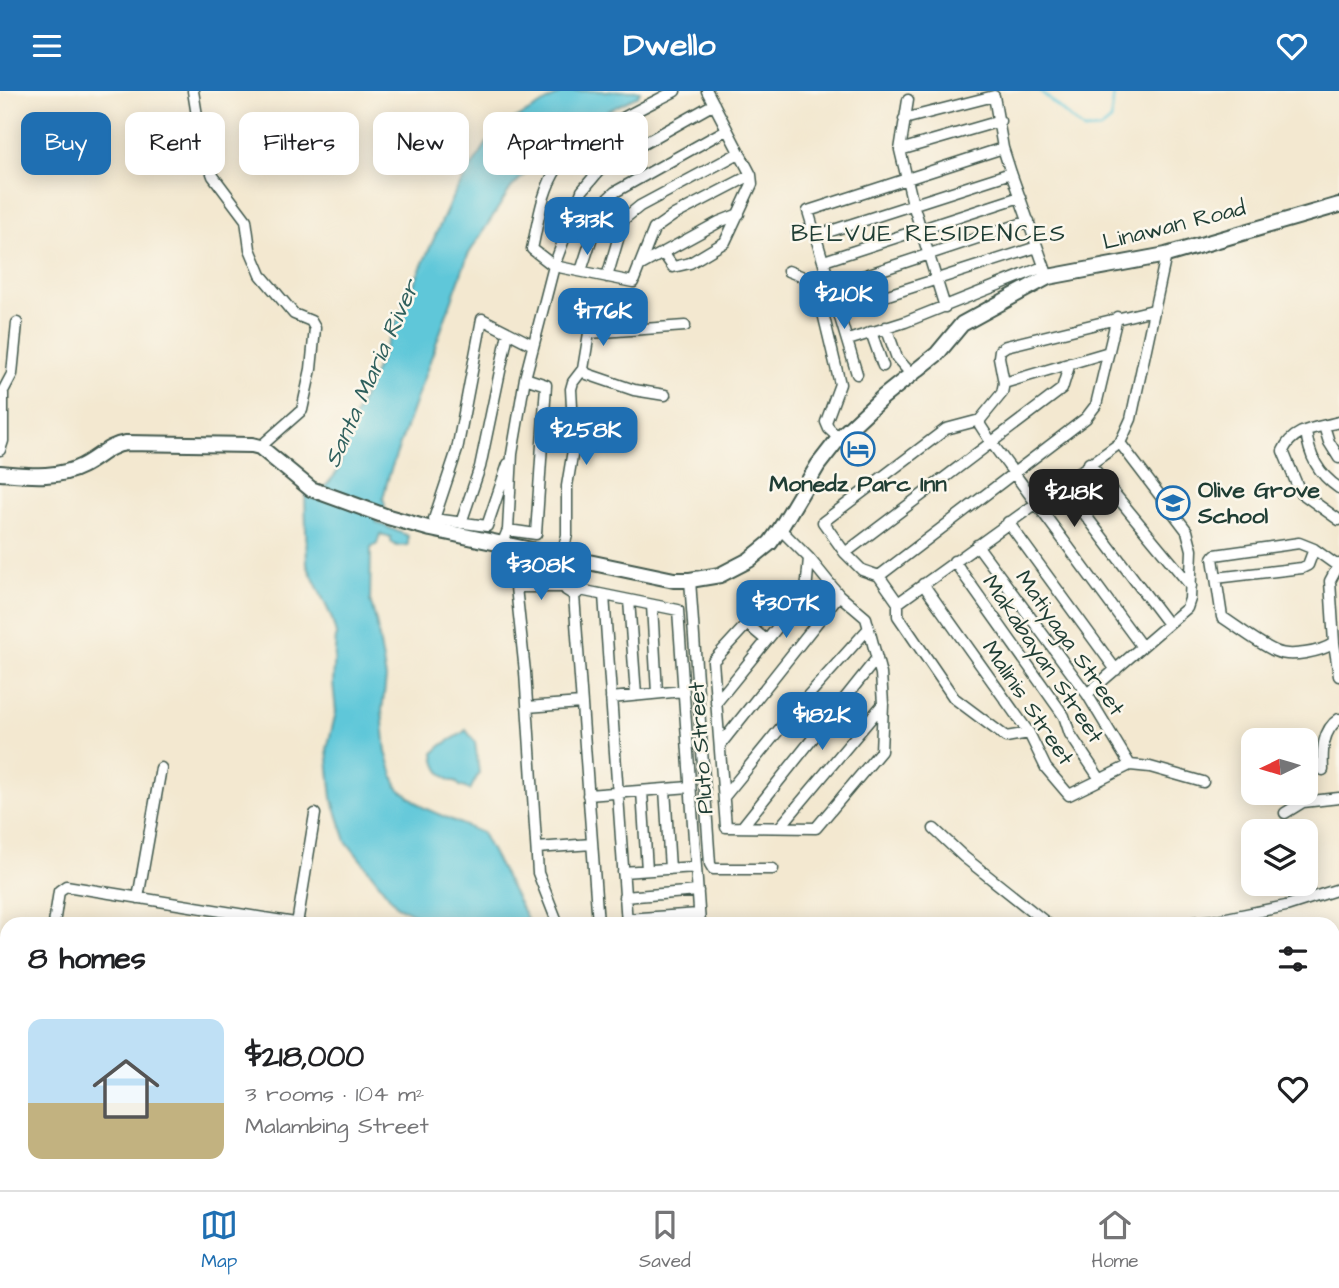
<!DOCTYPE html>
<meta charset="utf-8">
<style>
:root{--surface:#fff;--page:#f2f2f2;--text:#202124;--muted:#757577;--line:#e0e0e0;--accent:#1f6fb2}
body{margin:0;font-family:"Architects Daughter",sans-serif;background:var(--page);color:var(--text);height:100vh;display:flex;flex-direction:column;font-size:26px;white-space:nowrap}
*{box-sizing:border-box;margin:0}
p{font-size:23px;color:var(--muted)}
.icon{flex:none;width:38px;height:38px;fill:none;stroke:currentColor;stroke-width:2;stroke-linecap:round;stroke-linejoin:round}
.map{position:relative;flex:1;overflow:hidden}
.drawer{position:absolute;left:0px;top:826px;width:1340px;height:273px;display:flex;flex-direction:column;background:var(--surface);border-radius:21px 21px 0 0;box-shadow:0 4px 18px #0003}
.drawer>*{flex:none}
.hud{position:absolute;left:21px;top:21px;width:700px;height:63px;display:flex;gap:14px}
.needle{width:46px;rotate:265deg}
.fabs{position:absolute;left:1241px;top:637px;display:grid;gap:14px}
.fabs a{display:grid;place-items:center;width:77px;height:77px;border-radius:14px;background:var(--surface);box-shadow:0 4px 18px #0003;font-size:35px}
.price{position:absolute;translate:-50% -60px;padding:0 16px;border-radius:14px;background:var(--accent);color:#fff;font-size:23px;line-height:46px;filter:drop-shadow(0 2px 4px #0008)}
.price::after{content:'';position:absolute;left:50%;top:42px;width:21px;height:16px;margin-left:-10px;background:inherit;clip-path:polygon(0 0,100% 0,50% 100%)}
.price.current{background:#222;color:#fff}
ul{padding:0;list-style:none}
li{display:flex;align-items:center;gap:21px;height:175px;padding:0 28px}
li span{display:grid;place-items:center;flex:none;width:196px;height:140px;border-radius:14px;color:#555}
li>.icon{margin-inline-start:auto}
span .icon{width:84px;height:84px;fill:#fffc;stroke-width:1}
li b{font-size:30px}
h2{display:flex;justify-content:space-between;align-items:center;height:84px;padding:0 28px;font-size:30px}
.pill{padding:0 24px;border-radius:14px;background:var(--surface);box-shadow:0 4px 18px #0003;font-size:24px;line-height:63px}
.pill.current{background:var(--accent);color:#fff}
header{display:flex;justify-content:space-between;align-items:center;height:91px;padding:0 28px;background:var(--accent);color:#fff;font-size:32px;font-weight:700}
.dock{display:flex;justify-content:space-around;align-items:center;height:98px;border-top:2px solid var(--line);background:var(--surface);font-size:19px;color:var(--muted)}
.dock a{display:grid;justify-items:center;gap:4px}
.dock .current{color:var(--accent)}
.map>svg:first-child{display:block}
</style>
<header><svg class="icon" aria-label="menu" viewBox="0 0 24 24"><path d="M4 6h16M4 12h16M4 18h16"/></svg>Dwello<svg class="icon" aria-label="heart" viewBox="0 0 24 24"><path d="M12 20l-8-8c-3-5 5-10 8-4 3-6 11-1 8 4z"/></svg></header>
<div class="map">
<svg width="1339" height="1099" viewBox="0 0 1339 1099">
<rect width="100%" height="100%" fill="#fbf7ec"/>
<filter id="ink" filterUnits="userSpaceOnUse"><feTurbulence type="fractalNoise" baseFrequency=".0143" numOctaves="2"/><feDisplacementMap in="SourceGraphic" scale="14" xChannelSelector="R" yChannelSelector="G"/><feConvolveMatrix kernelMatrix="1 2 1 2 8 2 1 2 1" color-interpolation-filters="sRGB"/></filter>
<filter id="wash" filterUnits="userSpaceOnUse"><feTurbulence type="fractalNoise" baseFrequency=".00686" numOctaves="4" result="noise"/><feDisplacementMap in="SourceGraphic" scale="28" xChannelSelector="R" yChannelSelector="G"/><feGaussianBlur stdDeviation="1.57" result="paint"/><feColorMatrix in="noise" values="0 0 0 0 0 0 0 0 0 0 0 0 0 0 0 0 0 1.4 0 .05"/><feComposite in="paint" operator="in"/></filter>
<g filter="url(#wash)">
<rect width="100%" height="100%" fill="#f3e8d0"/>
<!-- water -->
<path fill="#5ec7d9" stroke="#3e8286" stroke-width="2" d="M565 0H640L638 5 569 39 511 97 468 164 389 384 383 407 385 415 376 431 408 445V454L397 455 391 451V446L380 443 377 453 371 457 370 509 376 530 386 587 382 620 386 661 397 696 424 717 482 742 530 833H434L397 815 346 750 332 707 327 658 336 621 333 592 336 543 331 525 307 474 305 403 315 408 338 380 351 333 453 105 487 52 505 34Z
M466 639 475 651 479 682 470 699 460 695 455 690H451C440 683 435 676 434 662 444 649 455 649 466 639Z
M637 1092H681L686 1099H638Z"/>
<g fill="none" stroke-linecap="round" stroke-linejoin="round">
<!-- stream -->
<path stroke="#5ec7d9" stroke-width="2.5" d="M1040 0 1084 39 1100 38 1111 29 1114 0
M1334 1055H1339
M1222 1099 1230 1092"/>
</g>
</g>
<g filter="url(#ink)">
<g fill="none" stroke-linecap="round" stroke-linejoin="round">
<defs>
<path id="street" d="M193 0 202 55 213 85 246 129 250 158 261 184 294 223 311 230 315 237 311 278 302 319 260 356
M675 0C641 18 580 45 558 76 542 98 538 132 532 158L554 175 633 191 654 138 674 124 751 84
M908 9 900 59 913 113 945 216
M904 28 994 5 1003 57 1011 82 1048 186
M900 59 1000 30
M797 142 813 137
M815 145 1011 82
M664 163 673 176 690 172 725 151 752 93 751 84 707 0
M824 170 1020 106
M639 175 719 131 739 123
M581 180 603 112 615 101 726 39
M788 180 811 189 817 197 840 293 826 331 829 338 839 347
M607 186 624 128 640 115 739 62
M830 196 1029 130
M838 220 1037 156
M886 236 897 267 912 284
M871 241 883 275
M848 249 905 231 1043 176
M857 283 808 120 1003 57
M1004 292 1109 261
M665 304 634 299 587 283 583 278 589 242 685 235
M980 329V334L991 351 1142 556
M1339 331C1317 337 1293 337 1283 360L1300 401 1339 429
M1324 335 1329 351 1339 367
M1306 340C1309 365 1318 383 1339 397
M0 359 3 350V300L12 283 17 232
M1089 372 1191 495
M508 373 487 435 434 428 457 359 482 228 533 254
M1061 392 1168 533
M1008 431 1116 579
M461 432 480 376 508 242
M508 439 536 443 546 294 525 287
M503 451 508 439 512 363 525 287 554 175 582 100 602 76 714 13
M977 454 1087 603 1130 674
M845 462 1062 298 1070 272
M562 464 567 444V395L574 353 571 298 573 291 583 278
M954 470 1064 625 1070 643 1100 688
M1339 473 1330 490 1334 552 1339 585
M879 485 1086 327 1096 314 1117 226
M1216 487 1302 477 1308 474 1314 458
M690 489 710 773 713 778H773
M923 493 1029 642 1046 677 1069 704 1130 674 1150 676 1203 691
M580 499 678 519 700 833
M574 504 566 499V492L570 489 578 491 580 495 578 502 574 504 598 833
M604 504 627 833
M629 509 636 604
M898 512 1120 352 1131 328 1166 164
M652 514 657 602
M766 549 747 533 713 570 726 736 816 737 881 660 883 613 881 583 866 527 839 504 809 467 780 438
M1334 552C1321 561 1290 567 1275 560 1256 551 1239 537 1222 526L1213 467 1215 464 1299 452 1314 458 1339 476
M1087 603 1187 517 1190 508 1192 459 1187 440 1120 352
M611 607 683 600
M716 612 806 501 809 467
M527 616 581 612
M1029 642 1006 646 954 607 898 525V512L879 485 862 479 845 462 823 431 946 338 980 329 1002 302 1004 292 999 266 1000 259 1006 255 1153 219
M720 654 839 504
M1323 679C1322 661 1322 639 1339 628
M665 698 670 778
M642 700 647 779
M588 704 690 696
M724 706 796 618 869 537
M1285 722 1303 711 1339 707
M742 736 877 567
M780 736 883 613
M934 738 964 766 1048 833
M537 757 592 753
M623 781 695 776
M624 806 698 800
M138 807 161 677
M626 828 699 823
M54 833 59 800 66 795 301 833
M297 833 315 723
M558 833 538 782 525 581 516 496H565
M1176 833 1217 829 1286 815 1339 798
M0 966 7 967
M0 1042 7 1037
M825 1099 834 1092"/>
<path id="secondary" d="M0 382C27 384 57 388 82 375 98 367 109 354 126 352L252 354 260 356 311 398 388 426 431 438 674 489H690L720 484 749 469 770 452 780 438 818 374 839 347 883 306 937 263 962 233 1048 186 1166 164 1339 114"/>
</defs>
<!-- street casing -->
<use href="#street" stroke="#3f574b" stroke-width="13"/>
<!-- secondary casing -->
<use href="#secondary" stroke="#3f574b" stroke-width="18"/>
<!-- street -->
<use href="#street" stroke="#fff" stroke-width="10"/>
<!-- secondary -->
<use href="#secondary" stroke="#fff" stroke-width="14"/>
</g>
</g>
<!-- icons -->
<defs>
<symbol id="hotel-ring" viewBox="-11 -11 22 22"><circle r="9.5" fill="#fbf7ec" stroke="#1f6fb2" stroke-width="1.5"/><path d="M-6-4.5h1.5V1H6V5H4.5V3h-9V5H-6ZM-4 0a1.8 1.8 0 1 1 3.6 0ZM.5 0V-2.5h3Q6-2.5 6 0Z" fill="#1f6fb2"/></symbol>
<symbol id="school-ring" viewBox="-11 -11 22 22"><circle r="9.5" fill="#fbf7ec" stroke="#1f6fb2" stroke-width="1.5"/><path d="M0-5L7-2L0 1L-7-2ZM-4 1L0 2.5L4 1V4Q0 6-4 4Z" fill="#1f6fb2"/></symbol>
</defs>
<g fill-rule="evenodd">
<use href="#hotel-ring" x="839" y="339" width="38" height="38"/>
<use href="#school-ring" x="1154" y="393" width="38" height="38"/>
</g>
<g text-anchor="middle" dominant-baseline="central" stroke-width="5" stroke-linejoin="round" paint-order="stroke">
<!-- street labels -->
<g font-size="23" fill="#1f3d34" stroke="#fbf7ec">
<text transform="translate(1174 134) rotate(-14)">Linawan Road</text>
<text transform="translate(1070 552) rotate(55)">Matiyaga Street</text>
<text transform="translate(1043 568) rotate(56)">Makabayan Street</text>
<text transform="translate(1028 612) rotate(56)">Malinis Street</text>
<text transform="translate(701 657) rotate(-94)">Pluto Street</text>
</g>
<!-- poi labels -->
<g font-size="23" font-weight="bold" fill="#1f3d34" stroke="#fbf7ec">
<text x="858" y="393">Monedz Parc Inn</text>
<text x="1198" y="399" text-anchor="start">Olive Grove<tspan x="1198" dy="26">School</tspan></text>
</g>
<!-- neighbourhood labels -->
<g font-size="24" letter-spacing="2" fill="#1f3d34" stroke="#fbf7ec">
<text x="929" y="143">BELVUE RESIDENCES</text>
</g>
<!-- water labels -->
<g font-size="24" font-style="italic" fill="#2f605d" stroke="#fbf7ec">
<text transform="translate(372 283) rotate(-66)">Santa Maria River</text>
</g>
</g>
</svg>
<div class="fabs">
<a><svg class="needle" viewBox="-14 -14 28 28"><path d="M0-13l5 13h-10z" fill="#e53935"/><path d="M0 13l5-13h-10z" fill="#757577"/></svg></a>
<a><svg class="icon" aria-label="layers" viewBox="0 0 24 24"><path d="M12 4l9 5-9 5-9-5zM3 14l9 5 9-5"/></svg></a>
</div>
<b class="price" style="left:587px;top:166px">$313K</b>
<b class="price" style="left:844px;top:240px">$210K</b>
<b class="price" style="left:603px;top:257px">$176K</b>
<b class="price" style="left:586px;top:376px">$258K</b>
<b class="price current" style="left:1074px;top:438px">$218K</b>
<b class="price" style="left:541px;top:511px">$308K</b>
<b class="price" style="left:786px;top:549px">$307K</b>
<b class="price" style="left:822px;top:661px">$182K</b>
<div class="hud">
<a class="pill current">Buy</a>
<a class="pill">Rent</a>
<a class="pill">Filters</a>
<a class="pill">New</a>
<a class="pill">Apartment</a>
</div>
<section class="drawer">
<h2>8 homes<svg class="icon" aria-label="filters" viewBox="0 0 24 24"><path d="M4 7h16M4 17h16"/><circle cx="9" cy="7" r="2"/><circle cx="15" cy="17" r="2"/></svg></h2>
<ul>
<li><span style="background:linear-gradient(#bfe0f5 60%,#c2b280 0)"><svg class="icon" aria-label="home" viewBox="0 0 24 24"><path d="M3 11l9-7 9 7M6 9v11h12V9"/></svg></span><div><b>$218,000</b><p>3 rooms · 104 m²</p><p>Malambing Street</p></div><svg class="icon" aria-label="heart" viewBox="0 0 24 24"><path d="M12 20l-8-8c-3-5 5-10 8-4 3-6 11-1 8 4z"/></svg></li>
</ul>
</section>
</div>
<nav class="dock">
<a class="current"><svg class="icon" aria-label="map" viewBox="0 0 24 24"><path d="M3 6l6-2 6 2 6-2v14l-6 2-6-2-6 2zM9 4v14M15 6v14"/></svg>Map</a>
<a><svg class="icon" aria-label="saved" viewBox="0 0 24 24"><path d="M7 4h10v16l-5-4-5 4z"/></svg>Saved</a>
<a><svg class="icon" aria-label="home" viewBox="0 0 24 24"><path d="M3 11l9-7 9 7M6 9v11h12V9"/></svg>Home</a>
</nav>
